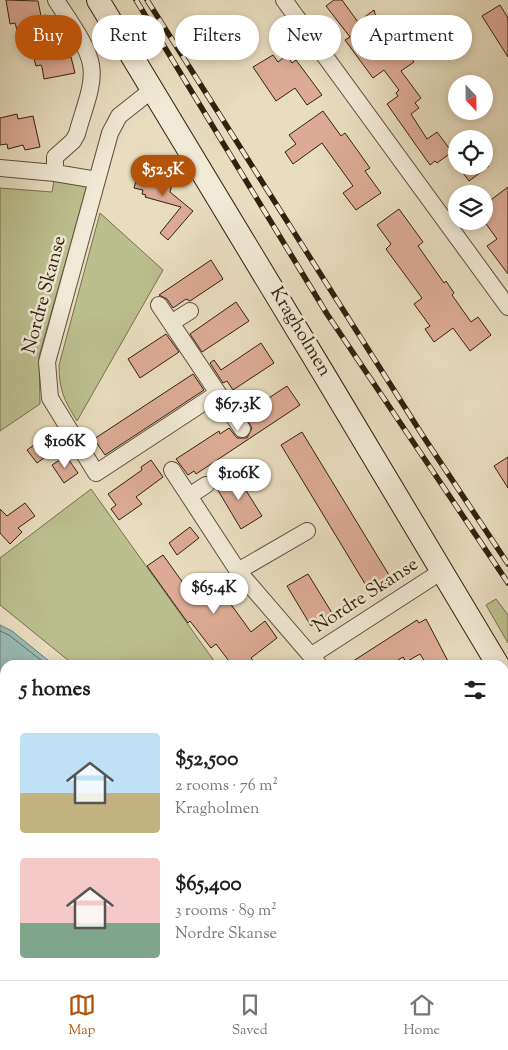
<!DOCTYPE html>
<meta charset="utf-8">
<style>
:root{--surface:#fff;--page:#f6f6f6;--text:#202124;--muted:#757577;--line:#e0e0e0;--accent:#b45309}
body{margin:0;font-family:"Sorts Mill Goudy",serif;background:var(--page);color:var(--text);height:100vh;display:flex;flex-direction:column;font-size:19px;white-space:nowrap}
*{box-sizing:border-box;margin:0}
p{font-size:16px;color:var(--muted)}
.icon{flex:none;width:28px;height:28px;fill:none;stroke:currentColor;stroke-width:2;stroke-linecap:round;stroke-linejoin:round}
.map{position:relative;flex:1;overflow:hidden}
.details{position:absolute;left:0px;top:660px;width:509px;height:320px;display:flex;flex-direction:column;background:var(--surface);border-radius:15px 15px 0 0;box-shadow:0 2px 8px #0003}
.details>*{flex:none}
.guide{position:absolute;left:15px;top:15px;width:479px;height:45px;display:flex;gap:10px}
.needle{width:32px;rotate:158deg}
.buttons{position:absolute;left:448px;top:75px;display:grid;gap:10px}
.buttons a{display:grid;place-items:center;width:45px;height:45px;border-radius:50%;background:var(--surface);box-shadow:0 2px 8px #0003;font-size:25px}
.price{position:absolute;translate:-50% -42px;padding:0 11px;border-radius:18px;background:#fff;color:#222;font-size:16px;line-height:32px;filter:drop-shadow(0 1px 2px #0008)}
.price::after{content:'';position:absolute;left:50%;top:30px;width:15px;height:11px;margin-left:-8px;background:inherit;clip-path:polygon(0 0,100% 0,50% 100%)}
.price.on{background:var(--accent);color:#fff}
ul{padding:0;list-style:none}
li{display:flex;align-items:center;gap:15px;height:125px;padding:0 20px}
li span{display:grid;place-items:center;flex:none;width:140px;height:100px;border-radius:5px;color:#555}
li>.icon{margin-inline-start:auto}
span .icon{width:60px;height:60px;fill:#fffc;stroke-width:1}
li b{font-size:21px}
h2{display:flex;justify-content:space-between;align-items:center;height:60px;padding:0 20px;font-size:21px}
.pill{padding:0 18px;border-radius:22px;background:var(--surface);box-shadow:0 2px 8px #0003;font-size:18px;line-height:45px}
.pill.on{background:var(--accent);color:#fff}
.dock{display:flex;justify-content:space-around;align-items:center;height:70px;border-top:1px solid var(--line);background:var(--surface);font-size:14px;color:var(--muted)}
.dock a{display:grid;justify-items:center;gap:2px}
.dock .on{color:var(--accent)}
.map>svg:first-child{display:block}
</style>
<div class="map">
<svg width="508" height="980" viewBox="0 0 508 980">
<rect width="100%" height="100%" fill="#e8ddbf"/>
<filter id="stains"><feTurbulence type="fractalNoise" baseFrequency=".004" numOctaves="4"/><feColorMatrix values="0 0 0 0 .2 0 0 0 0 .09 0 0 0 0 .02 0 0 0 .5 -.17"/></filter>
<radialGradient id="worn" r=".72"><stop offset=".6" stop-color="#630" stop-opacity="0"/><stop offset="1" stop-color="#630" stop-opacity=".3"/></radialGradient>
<!-- green -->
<path fill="#bbbf8e" stroke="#76704e" d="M54 180 87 186 39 356 40 404 0 431V188L52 192Z
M100 213 163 270 77 421C64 400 59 390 59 365Z
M91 489 217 665H74L0 605V558Z
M496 599 508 615V643L486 605Z
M508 787V831L504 826V790Z
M354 975H432L434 980H357Z"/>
<!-- water -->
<path fill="#98bbb7" stroke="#6f7d73" d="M0 625 12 631 54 665H5V975H316L319 980H0Z"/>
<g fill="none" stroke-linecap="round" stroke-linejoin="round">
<!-- shore -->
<path stroke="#656e62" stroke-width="1" d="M0 631 9 635 47 665"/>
</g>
<!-- building -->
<path fill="#ddab95" stroke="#32200d" d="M6 0 38 1 41 16 46 15 49 30 55 29 58 44 63 43 66 58 71 57 75 73 44 79 42 67 41 65 36 66 32 51 27 52 24 36 19 37 15 23 10 24Z
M334 0H342L358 22 374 10 384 46 402 33 413 49 408 53 414 62 401 71 421 98 415 103 419 108 411 114 427 139 437 132 452 152 437 163 435 161 430 165 387 104 398 96 396 93 399 90 384 70 373 78 345 40 350 37 326 6Z
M500 5 508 18V57L482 16Z
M273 55 278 62 287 55 292 63 296 60 322 95 307 105 295 88 276 101 253 67Z
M323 111 341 136 345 133 370 168 365 171 381 193 356 210 343 193 353 186 322 143 293 164 285 152 296 144 289 135Z
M17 114 18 119 33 116 40 147 25 150 23 145 8 149 7 144 0 145V118Z
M458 166H489L469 181Z
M140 167 174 177 170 192 193 211 168 240 160 233 181 207 145 197 146 195 142 194 143 190 134 188Z
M508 187V274L487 246 497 239 484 221V205Z
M399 209 423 242 418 246 444 283 446 281 454 293 452 295 471 322 478 317 491 335 470 351 453 328 434 342 425 329 430 326 414 304 422 298 386 249 391 244 377 225Z
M211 260 223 279 190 301 186 299 173 308 167 299 159 295Z
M236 302 249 321 202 352 190 334Z
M166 334 179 352 140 378 128 359Z
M261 343 274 363 233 390 227 381 223 383 210 363 214 360 221 370Z
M193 374 204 390 105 455 94 439Z
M287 386 300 405 196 474 194 471 188 475 176 459 219 431 220 434 229 428 237 438H247L252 428 245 416 253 411 252 409Z
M302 432 392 580 370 592 281 445Z
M41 440 51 453 37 463 27 450Z
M66 456 78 473 64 483 52 465Z
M508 457V488L494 466Z
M151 460 163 477 136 497 142 504 119 520 111 509 116 505 108 494 142 470 141 467Z
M235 473 262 516 241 529 216 487Z
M25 503 35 516 18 528 22 532 10 544 0 533V509L7 516Z
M190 527 199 538 177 555 169 543Z
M163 555 186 587 191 583 196 589 206 582 214 593 232 579 239 587 240 589 227 599 251 632 265 621 277 638 251 658 257 665H232L216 644 211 648 190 621 188 623 147 566Z
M308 574 332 613 311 626 287 586Z
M426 619 450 665H427L420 654 406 662 403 657 390 665H347L417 620 419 623Z"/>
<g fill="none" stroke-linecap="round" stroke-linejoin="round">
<defs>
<path id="street" d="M284 0 508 307
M153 89 119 116 110 133 47 362 50 398 96 473 218 393
M0 168 55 173 97 180
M55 173V157L73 141 77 134C82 113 95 86 91 65 88 45 67 18 56 0
M159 305 242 429
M171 323 190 311
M172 470 238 571 319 665
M189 496 206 485
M238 571 307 531
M312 655 442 571"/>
<path id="secondary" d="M98 0C233 221 365 443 498 665"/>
</defs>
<!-- street casing -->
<use href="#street" stroke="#604f3a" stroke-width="18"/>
<!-- secondary casing -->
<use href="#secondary" stroke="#32200d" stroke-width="24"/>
<!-- street -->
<use href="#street" stroke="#f0e9d5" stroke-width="16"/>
<!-- secondary -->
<use href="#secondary" stroke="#f0e9d5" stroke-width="22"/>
<defs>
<path id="rail" d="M136 0 327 314 508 583
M147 0 423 436 508 564"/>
</defs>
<!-- rail casing -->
<use href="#rail" stroke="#32200d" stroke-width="5.5"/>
<!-- rail -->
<use href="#rail" stroke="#f0e9d5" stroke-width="4" stroke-dasharray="11" stroke-linecap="butt"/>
</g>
<g text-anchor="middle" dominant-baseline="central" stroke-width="5" stroke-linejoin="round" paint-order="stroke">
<!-- street labels -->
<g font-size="19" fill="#32200d" stroke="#f0e9d5">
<text transform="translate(45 295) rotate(-75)">Nordre Skanse</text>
<text transform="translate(300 332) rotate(59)">Kragholmen</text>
<text transform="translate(366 596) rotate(-33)">Nordre Skanse</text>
</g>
</g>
<rect width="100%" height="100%" filter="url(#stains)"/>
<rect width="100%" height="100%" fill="url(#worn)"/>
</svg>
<div class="buttons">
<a><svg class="needle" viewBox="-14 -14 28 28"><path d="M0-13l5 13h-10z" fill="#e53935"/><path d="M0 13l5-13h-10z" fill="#757577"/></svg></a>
<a><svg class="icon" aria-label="locate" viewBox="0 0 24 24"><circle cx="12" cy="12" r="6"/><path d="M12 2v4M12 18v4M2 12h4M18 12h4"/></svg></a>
<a><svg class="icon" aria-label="layers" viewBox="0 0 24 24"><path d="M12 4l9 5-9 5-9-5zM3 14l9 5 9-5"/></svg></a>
</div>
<b class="price on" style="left:163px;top:197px">$52.5K</b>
<b class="price" style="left:238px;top:432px">$67.3K</b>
<b class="price" style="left:65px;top:469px">$106K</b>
<b class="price" style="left:239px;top:501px">$106K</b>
<b class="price" style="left:214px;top:615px">$65.4K</b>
<div class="guide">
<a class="pill on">Buy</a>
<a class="pill">Rent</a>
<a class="pill">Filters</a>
<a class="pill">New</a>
<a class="pill">Apartment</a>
</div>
<section class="details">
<h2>5 homes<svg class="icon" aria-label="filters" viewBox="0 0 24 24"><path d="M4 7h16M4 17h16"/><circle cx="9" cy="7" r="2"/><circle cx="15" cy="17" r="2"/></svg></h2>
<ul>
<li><span style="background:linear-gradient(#bfe0f5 60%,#c2b280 0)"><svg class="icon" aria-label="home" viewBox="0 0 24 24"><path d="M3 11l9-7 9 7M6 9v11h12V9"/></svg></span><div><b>$52,500</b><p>2 rooms · 76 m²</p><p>Kragholmen</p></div></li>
<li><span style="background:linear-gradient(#f6c9c9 65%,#7fa58c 0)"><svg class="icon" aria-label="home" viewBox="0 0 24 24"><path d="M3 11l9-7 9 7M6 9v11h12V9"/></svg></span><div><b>$65,400</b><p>3 rooms · 89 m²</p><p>Nordre Skanse</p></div></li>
</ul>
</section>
</div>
<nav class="dock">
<a class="on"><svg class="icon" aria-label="map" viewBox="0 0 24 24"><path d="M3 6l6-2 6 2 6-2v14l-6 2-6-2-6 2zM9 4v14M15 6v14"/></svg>Map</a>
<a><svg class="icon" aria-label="saved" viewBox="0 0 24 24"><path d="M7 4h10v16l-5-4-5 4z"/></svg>Saved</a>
<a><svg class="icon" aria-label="home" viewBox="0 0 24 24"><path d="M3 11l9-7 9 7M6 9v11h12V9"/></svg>Home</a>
</nav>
